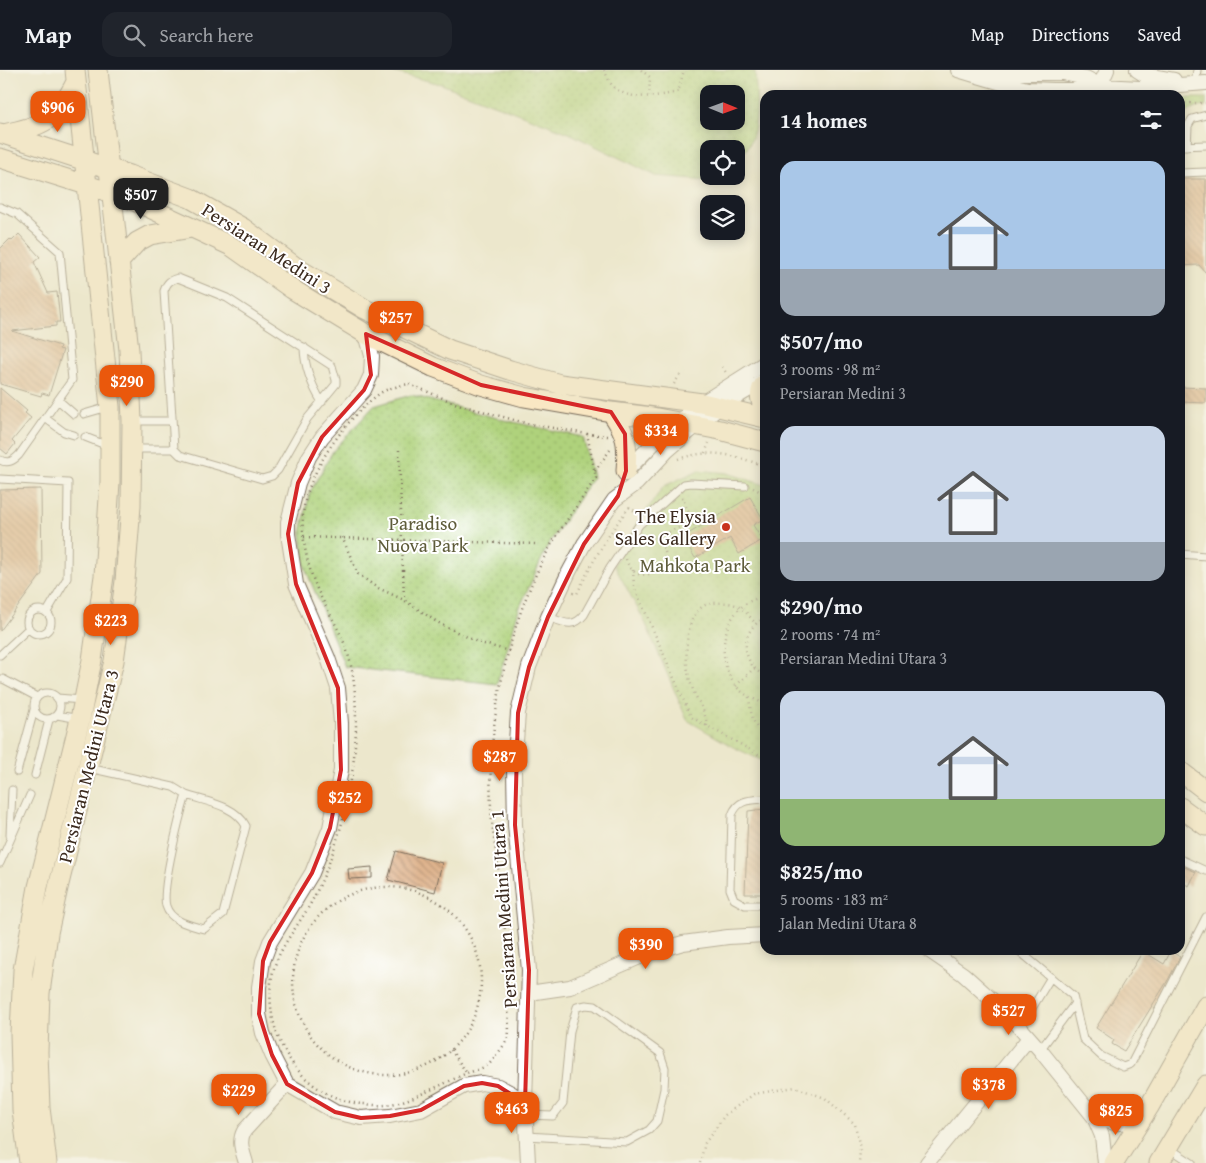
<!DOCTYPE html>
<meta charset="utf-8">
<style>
:root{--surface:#171b24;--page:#20242c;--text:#f1f3f6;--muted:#9ea1a6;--line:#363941;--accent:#ea580c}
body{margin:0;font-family:"Gentium Book Plus",serif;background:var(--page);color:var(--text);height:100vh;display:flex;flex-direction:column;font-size:19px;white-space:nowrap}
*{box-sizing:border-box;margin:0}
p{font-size:16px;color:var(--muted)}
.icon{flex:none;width:28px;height:28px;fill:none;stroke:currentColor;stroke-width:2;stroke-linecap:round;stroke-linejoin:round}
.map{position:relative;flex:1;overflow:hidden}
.details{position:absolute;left:760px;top:20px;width:425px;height:865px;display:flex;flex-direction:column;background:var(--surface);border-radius:15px;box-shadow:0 2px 12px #0003}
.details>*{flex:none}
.needle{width:32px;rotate:91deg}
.controls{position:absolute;left:700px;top:15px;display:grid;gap:10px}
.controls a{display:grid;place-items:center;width:45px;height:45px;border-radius:10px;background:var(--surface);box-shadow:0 2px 12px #0003;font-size:25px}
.price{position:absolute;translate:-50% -42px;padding:0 11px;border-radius:10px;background:var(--accent);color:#fff;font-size:16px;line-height:32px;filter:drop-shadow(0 1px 2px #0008)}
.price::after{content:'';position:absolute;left:50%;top:30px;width:15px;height:11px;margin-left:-8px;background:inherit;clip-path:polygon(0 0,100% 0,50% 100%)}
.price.selected{background:#222;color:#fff}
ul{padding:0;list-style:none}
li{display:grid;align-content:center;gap:10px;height:265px;padding:0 20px}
li span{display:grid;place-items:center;height:155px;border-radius:15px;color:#555}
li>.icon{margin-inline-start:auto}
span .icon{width:90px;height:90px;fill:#fffc;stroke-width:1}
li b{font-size:21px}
h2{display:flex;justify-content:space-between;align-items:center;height:60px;padding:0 20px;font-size:21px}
header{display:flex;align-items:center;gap:30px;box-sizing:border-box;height:70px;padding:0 25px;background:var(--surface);border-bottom:1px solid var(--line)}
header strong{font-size:24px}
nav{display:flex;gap:28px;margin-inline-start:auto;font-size:18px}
.search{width:350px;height:45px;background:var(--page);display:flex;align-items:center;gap:12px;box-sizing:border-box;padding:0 18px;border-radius:15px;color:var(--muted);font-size:19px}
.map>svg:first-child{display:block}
</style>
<header>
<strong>Map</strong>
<div class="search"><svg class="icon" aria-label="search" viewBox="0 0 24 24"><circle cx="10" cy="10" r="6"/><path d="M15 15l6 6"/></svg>Search here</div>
<nav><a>Map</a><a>Directions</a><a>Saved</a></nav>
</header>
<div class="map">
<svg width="1206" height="1093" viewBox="0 0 1206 1093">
<defs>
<pattern id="grass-tufts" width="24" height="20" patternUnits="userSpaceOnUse" patternTransform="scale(1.25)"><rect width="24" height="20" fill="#afd27b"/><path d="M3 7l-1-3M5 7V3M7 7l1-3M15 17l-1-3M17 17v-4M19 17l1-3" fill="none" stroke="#97b46a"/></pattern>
<pattern id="park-dots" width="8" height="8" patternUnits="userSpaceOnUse" patternTransform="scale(1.25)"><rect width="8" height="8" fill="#afd27b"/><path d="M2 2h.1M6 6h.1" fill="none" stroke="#97b46a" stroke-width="1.8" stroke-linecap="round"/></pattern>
<pattern id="building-back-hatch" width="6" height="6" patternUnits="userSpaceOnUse" patternTransform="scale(1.25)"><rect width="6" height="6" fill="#dbab80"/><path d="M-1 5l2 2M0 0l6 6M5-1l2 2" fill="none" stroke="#b38b68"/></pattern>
</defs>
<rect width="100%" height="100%" fill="#fff"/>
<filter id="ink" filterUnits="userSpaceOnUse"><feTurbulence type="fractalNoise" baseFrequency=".02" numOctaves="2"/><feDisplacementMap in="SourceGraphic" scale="10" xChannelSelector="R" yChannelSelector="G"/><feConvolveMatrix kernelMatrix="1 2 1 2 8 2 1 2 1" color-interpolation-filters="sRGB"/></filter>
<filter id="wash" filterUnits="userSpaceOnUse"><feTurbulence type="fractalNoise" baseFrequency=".0096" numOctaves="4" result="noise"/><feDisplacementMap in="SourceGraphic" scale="20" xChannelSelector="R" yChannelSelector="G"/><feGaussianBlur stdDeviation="1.12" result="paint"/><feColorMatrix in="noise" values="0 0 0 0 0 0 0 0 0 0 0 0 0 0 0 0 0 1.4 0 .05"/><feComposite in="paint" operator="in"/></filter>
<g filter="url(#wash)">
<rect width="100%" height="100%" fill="#ece7cc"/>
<!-- grass -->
<path fill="url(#grass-tufts)" stroke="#757e4c" d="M1187 28H1206V36C1193 37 1184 42 1180 54V29Z"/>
<!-- park -->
<path fill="url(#park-dots)" stroke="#757e4c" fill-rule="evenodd" d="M347 0H755C756 29 763 71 736 90V79H709V106H713L707 110 656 106 569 63 441 14 392 2ZM709 24H736V51H709Z
M411 325 504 350 583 367 593 407 548 475 519 539 497 614 345 597 305 497 301 463 310 422 333 381 374 336Z
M699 400 727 403 765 415V692L733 677 687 650 645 552 614 495 637 453 664 416Z"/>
<g id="blocks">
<!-- building -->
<path fill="url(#building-back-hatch)" d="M1180 109H1206V203L1199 195 1180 196Z
M19 164 40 187 34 192 48 223 57 222 60 252H56V256L12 261 60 276 59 279 63 280 49 325 42 323 41 326 0 314V179L10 169 12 171Z
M1180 317 1206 318V333L1180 332Z
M0 318 27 341 25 343 31 348 12 371 15 374 7 384 0 378Z
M41 419 42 504 0 561V420Z
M750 427 763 449 753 455 762 470 739 484 730 468 695 488 683 467Z
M765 739V824H745L748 741Z
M396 781 442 793 435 822 388 810Z
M1180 795 1196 802 1189 816 1180 812Z
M372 797V808L349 809 348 799Z
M1143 881 1164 894 1171 881 1180 887 1168 910 1124 981 1112 974 1114 970 1096 958Z"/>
</g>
</g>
<g filter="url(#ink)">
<use href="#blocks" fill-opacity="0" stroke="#796c5b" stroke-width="1"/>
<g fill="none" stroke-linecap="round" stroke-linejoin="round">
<defs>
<path id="lane" d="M1195 13 1197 0
M1180 76 1206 75
M1187 76 1188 56 1192 49 1206 45
M1180 103 1206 102
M0 137 17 144 60 182 72 310 19 385C13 391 8 394 0 390
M304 277C304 295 312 317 322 332
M58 330 74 344
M84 344 108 337
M45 348 64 362 74 365
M133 351H172
M85 367 108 376
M133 379H174L180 385 262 409 272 406 278 400 307 349 336 314V310L332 296 227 228 178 208C170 210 167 212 164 221L174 379
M0 409 68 413 67 508 47 542
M1180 484 1206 486
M27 552a12 12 0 1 1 24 0a12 12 0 1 1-24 0Z
M548 547C563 552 573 559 584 545L610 498 639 455 684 414 691 413 745 416
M0 585 29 558
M0 609H3L37 627
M34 636a13 13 0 1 1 26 0a13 13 0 1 1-26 0Z
M57 628 82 630
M57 645 80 649
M89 698 173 717 186 725C180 745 161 819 166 836 171 852 190 855 204 859L223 844 246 756C235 735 207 732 186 725
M17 702 34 640
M35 705 49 650
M765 729C750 730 738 729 732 745L730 819 734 829 745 835H765
M10 765 12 720
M1180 789 1206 801
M0 793 30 725
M1018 880 1073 926 1083 969 1101 986 1123 997 1131 994 1206 847
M1020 958 1051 907
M1040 980 1075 933
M525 1045 553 1046 563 1033 570 961 577 937 586 935 595 936 660 983 665 998 664 1019 657 1051 649 1060 627 1072 527 1066
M1169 1078 1192 1093"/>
<path id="street" d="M958 0 978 6 1005 3H1062L1086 8 1101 16
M1137 0 1145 5 1174 10
M978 6 1002 13 1028 19 1054 20H1080L1101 16 1140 18 1206 13
M1097 22 1107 0
M366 264 372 286 371 305 364 320 322 367 309 387 298 413 288 452V464L296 514 328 588 338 618 341 653V700L330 758 312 803 270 872 263 891 259 917V944L263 963 272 985 287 1014 335 1042 361 1048 390 1046 421 1040 464 1016 482 1013 498 1016 511 1023 525 1033
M625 404 626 401 657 370 702 333 765 293
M928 880 963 904 1011 947 1040 980 1094 1047 1102 1066 1105 1093
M529 923 570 917 649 883 683 873 728 867 765 865
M1094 1047C1120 1056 1122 1056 1145 1040
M246 1093C243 1082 238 1072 244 1061L287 1014
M528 1093 525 1033 529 900 515 755 514 701 518 643 529 597 548 547 569 502 584 474 614 430 637 413 667 381 696 356 721 336 765 310
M927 1093 1029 968"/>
<path id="secondary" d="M0 63 129 105 190 128 243 158 297 198 365 239 450 280 510 300 560 314 702 333 765 348
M3 64C44 56 57 50 76 12
M0 88 128 128 231 176 292 219 366 264 433 297 481 315 524 327 611 342 652 347 720 360 765 372
M119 192 137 172 150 165 192 158
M765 314C757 322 761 333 765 342
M611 342C627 364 628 374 626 401
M1180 701 1206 721
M1180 737 1206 756
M29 1093 22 1040 20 963 23 900 38 817 80 649 92 590 104 506 110 412V337L75 0
M47 1093 40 1038 38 982 40 923 48 863 58 818 114 591 125 511 131 436 132 351 129 280 98 0
M1114 1093 1149 1037 1206 936
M1159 1093 1206 1015"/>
</defs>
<!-- lane casing -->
<use href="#lane" stroke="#796c5b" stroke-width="9"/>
<!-- street casing -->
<use href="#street" stroke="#796c5b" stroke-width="16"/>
<!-- secondary casing -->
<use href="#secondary" stroke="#796c5b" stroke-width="21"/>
<!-- path -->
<path stroke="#796c5b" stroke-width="2.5" stroke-dasharray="1 4" stroke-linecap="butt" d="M604 0C607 5 609 13 614 17 630 32 658 26 678 22L684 0
M641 0 650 7 649 26
M1180 33H1206
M722 297 727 304
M409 314 457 334 525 353 587 364 596 408C581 430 565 452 551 475 503 560 480 680 495 776 503 830 508 882 508 936 508 944 510 961 508 968 507 971 493 991 489 994 484 998 474 1001 467 1003 444 1013 410 1032 385 1035 378 1036 369 1034 361 1034 302 1027 265 970 271 912 275 879 300 856 314 827 340 775 354 716 356 658 356 632 355 603 346 578 339 558 327 540 318 521 306 494 298 456 306 427 317 390 348 347 379 324 387 318 399 316 409 314Z
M674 314 680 305
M587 364 608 366
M399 380 404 530
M705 383 709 373
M678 389C712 378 732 385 765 396
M595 401 610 380
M753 418 765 424
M682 427 696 459
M629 437 639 444
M304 467 537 474
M342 467 358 504 376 517 404 530 437 552 477 572 509 581
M655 468 692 452
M626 489C638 530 698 480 642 466
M633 500 634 516 691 647 765 688
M573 523 577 524C592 492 609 462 632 434
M765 527C724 531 712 587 736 616 743 625 754 629 765 634
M765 548C739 560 740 593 765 606
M736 616 754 598
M749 627C751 645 752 654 765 667
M707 656C705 638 697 632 692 617 683 596 682 535 713 533 737 531 742 537 756 554
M293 911a94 94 0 1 1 188 0a94 94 0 1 1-188 0Z
M451 980 466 1002
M700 1093 705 1073 725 1045 754 1024 795 1017 825 1028 855 1054 860 1079 859 1093"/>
<!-- lane -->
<use href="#lane" stroke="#fff" stroke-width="7"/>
<!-- street -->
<use href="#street" stroke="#fff" stroke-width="14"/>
<!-- secondary -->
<use href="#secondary" stroke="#f9e7c3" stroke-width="19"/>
</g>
</g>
<!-- marked area -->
<path d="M0 0H1206V1093H0ZM366 264 481 315 611 342 625 364 626 401 618 426 584 474 548 547 529 597 518 643 515 755 529 900 525 1033 498 1016 482 1013 464 1016 421 1040 390 1046 361 1048 335 1042 287 1014 272 985 259 944 263 891 270 872 312 803 330 758 341 700 338 618 296 514 288 464 298 413 322 367 364 320 371 305Z" fill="#ece7cc" fill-opacity=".55" fill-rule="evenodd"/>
<path fill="none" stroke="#d62828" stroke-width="4" stroke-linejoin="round" d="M366 264 481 315 611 342 625 364 626 401 618 426 584 474 548 547 529 597 518 643 515 755 529 900 525 1033 498 1016 482 1013 464 1016 421 1040 390 1046 361 1048 335 1042 287 1014 272 985 259 944 263 891 270 872 312 803 330 758 341 700 338 618 296 514 288 464 298 413 322 367 364 320 371 305Z"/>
<!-- markers -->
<circle fill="#c8321e" stroke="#fff" stroke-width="2" cx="726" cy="457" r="5"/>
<g text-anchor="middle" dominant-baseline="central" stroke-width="4" stroke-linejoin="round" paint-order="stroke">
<!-- street labels -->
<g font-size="19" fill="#3b2a1e" stroke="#fff">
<text transform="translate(267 178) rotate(33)">Persiaran Medini 3</text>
<text transform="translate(88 696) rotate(-76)">Persiaran Medini Utara 3</text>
<text transform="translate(503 839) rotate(-94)">Persiaran Medini Utara 1</text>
</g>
<!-- poi labels -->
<g font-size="19" fill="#3b2a1e" stroke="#fff" text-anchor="end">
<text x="716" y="446">The Elysia<tspan x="716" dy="22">Sales Gallery</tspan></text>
</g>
<!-- park labels -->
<g font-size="19" fill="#5e5c3a" stroke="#fff">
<text x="423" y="453">Paradiso<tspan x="423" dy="22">Nuova Park</tspan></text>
<text x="695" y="495">Mahkota Park</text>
</g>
</g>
</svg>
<div class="controls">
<a><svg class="needle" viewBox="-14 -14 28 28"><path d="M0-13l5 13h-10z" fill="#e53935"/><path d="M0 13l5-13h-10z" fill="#9ea1a6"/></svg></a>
<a><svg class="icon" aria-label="locate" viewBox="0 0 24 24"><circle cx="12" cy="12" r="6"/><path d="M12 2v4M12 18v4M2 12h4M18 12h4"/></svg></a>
<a><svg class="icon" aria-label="layers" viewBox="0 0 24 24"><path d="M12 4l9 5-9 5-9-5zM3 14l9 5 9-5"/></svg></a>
</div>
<b class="price" style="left:58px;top:63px">$906</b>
<b class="price selected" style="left:141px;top:150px">$507</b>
<b class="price" style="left:396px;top:273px">$257</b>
<b class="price" style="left:127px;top:337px">$290</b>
<b class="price" style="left:661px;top:386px">$334</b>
<b class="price" style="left:111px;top:576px">$223</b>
<b class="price" style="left:500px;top:712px">$287</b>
<b class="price" style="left:345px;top:753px">$252</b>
<b class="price" style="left:646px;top:900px">$390</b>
<b class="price" style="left:1009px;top:966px">$527</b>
<b class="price" style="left:989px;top:1040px">$378</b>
<b class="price" style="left:239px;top:1046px">$229</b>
<b class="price" style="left:512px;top:1064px">$463</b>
<b class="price" style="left:1116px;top:1066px">$825</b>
<section class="details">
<h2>14 homes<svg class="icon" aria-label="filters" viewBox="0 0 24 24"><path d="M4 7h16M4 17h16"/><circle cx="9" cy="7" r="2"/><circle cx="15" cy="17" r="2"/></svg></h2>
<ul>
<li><span style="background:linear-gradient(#a9c7e8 70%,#9aa5b1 0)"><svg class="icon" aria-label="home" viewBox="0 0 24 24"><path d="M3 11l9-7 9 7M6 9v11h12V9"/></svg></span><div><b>$507/mo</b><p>3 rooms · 98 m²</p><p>Persiaran Medini 3</p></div></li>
<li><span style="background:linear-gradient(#c9d6e8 75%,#9aa5b1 0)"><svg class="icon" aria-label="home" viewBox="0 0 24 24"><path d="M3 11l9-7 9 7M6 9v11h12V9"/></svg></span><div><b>$290/mo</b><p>2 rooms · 74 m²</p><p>Persiaran Medini Utara 3</p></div></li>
<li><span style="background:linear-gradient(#c9d6e8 70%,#8fb573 0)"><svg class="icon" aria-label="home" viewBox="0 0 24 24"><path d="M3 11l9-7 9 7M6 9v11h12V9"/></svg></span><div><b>$825/mo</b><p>5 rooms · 183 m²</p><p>Jalan Medini Utara 8</p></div></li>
</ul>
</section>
</div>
